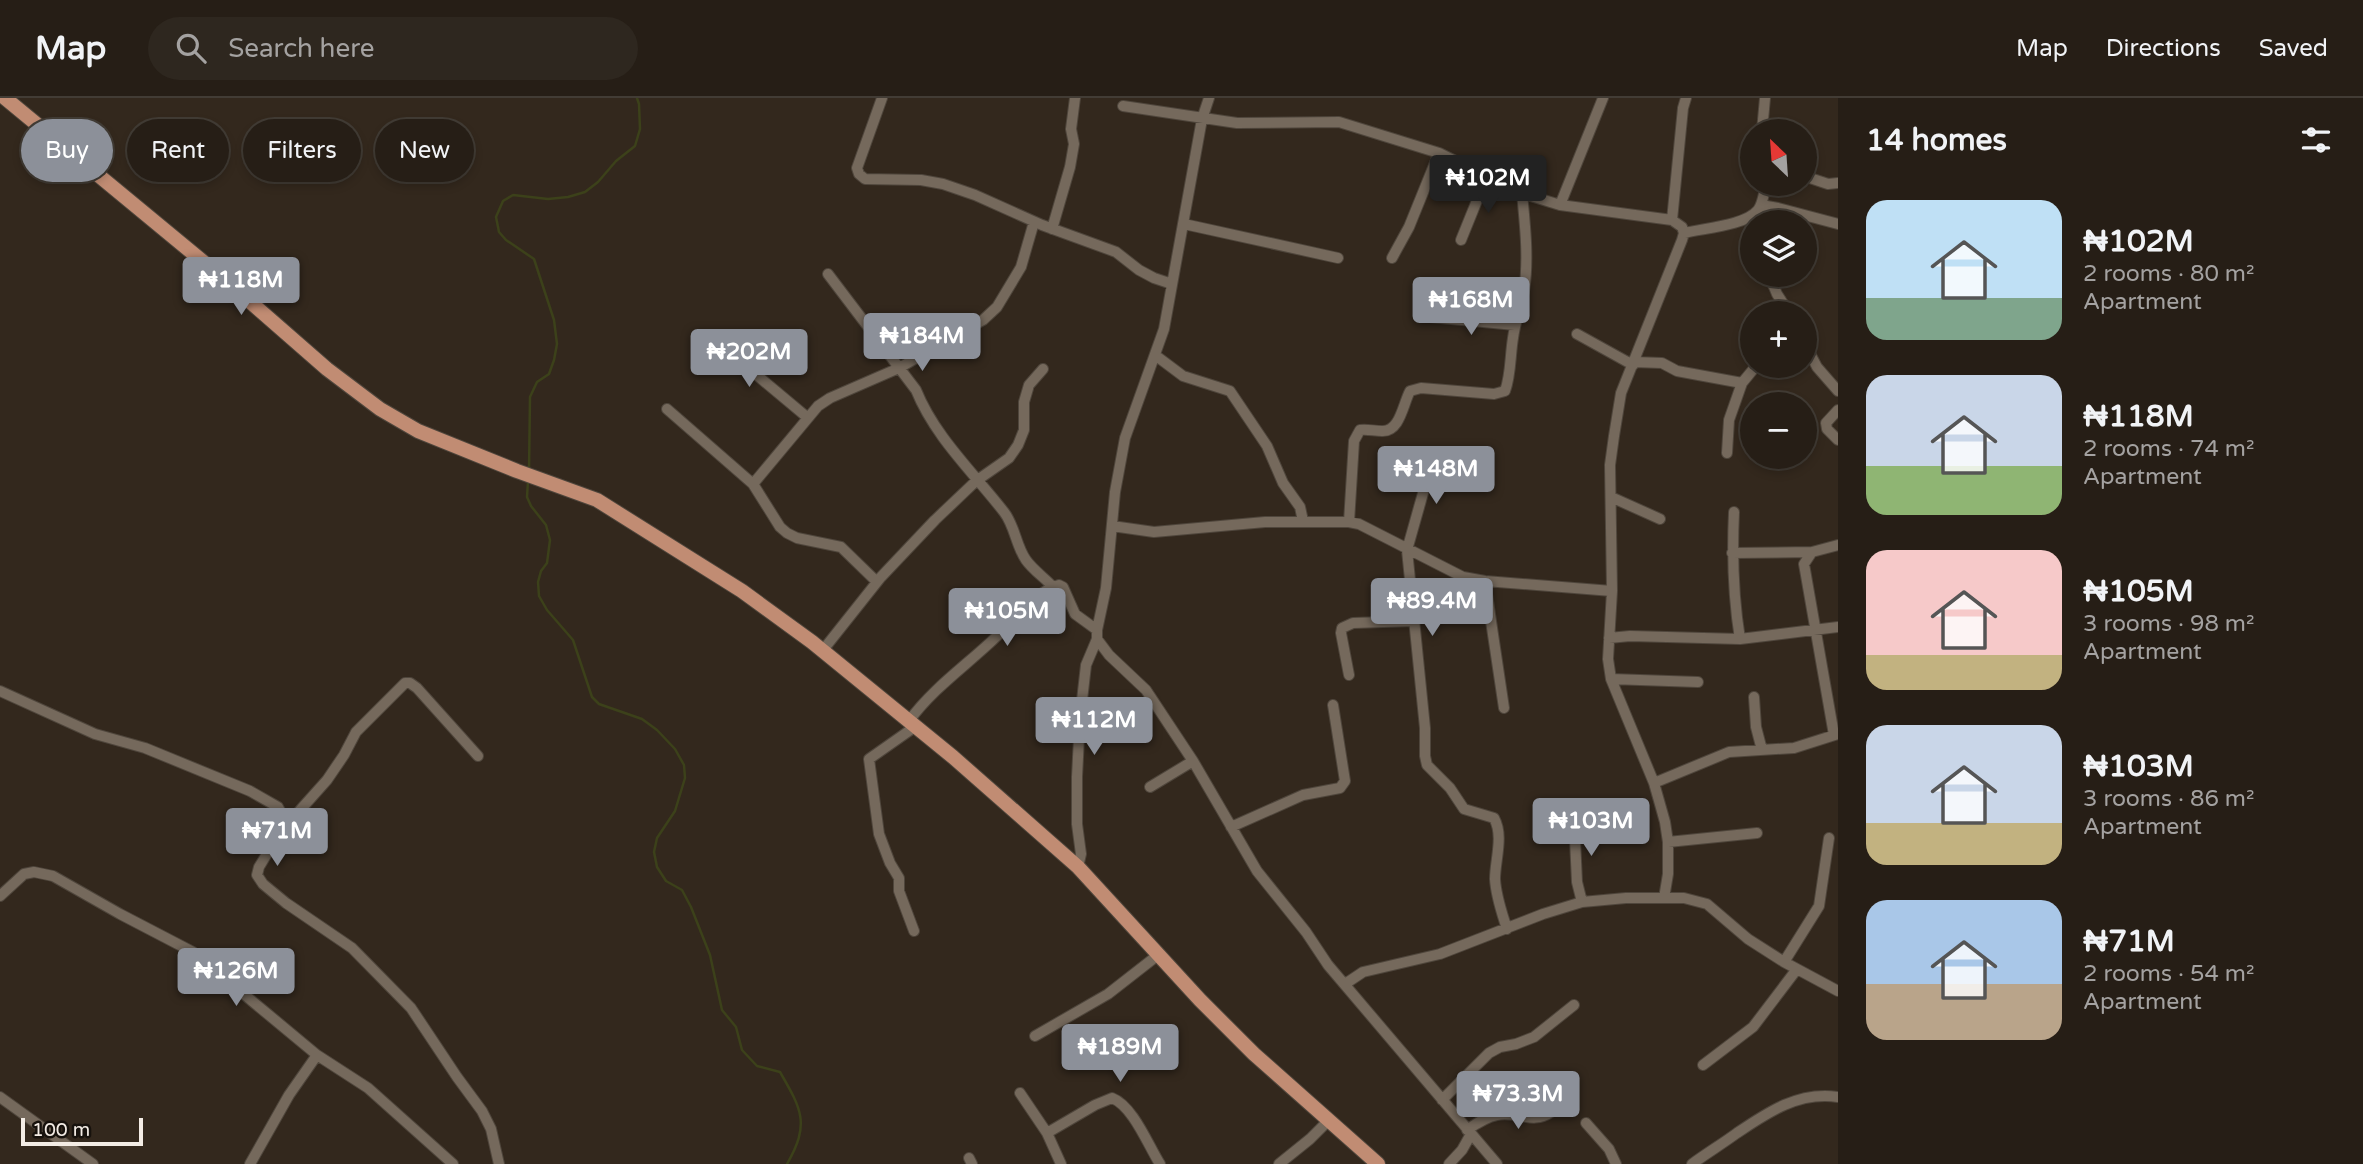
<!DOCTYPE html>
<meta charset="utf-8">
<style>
:root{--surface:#261e16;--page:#2e271f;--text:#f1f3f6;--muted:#a4a2a1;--line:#423c35;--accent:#8c9099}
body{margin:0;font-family:"Varela Round",sans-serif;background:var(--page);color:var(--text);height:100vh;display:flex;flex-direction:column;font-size:26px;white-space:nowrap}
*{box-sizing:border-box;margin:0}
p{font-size:23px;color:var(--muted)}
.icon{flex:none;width:38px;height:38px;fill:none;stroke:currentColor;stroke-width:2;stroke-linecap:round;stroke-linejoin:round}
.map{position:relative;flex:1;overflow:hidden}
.side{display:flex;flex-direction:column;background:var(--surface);width:525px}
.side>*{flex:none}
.guide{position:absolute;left:21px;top:21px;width:665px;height:63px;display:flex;gap:14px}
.needle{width:46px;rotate:335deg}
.controls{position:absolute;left:1740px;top:21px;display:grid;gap:14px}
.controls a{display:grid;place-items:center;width:77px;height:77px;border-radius:50%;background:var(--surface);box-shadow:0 4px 10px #0003,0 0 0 2px var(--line);font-size:35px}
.scale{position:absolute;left:21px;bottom:18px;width:122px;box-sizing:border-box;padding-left:7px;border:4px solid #f3ece5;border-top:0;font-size:19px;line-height:24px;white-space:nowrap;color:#f3ece5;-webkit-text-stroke:5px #17120d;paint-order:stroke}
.price{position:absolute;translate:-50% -60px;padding:0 16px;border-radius:7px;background:var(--accent);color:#fff;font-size:23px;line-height:46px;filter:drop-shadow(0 2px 4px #0008)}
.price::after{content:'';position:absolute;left:50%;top:42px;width:21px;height:16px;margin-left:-10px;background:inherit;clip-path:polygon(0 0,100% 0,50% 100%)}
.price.on{background:#222;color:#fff}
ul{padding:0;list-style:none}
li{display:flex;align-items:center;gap:21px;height:175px;padding:0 28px}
li span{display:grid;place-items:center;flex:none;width:196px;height:140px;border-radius:21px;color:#555}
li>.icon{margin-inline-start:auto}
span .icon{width:84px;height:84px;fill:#fffc;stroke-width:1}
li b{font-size:30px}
h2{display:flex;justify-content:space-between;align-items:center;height:84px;padding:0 28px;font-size:30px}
.chip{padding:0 24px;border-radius:32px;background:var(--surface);box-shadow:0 4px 10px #0003,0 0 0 2px var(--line);font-size:24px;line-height:63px}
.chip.on{background:var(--accent);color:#fff}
header{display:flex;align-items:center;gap:42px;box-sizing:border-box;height:98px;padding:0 35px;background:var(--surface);border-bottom:2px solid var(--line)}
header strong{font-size:33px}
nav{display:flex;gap:38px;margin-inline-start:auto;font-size:24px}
.search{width:490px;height:63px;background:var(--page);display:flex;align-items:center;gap:18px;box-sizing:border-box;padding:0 24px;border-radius:38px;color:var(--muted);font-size:26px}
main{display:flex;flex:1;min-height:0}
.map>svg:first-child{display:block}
</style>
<header>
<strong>Map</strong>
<div class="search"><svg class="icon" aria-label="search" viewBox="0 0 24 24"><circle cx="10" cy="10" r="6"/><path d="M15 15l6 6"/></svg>Search here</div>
<nav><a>Map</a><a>Directions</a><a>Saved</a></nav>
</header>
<main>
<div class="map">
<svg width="1838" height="1066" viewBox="0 0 1838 1066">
<rect width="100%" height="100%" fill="#33281d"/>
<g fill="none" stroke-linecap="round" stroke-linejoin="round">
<!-- stream -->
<path stroke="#3c411a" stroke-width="2.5" d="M529 373 530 299 537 284 549 276 554 262 557 246 554 222 534 161 506 142 499 134 496 119 503 103 513 97 548 101 568 99 585 94 598 84 616 63 635 48 640 31 639 6 637 0
M528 383 527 399 531 408 546 427 550 442 547 465 541 473 538 484 539 498 547 512 573 542 592 599 599 606 642 621 657 632 675 651 684 667 685 680 675 713 657 740 654 754 657 769 666 783 682 792 691 809 710 857 722 912 736 929 742 952 757 968 780 974C802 1012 810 1026 787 1066"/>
<defs>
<path id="minor" d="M882 0 857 70 859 76 865 81 921 82 943 86 975 97 1042 127 1116 154 1139 172 1154 180 1172 186
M1209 0 1202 21 1164 231 1125 340 1115 394 1106 490 1097 532V541L1109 557 1146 592 1193 663 1257 773 1306 834 1328 867 1497 1066
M1123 8 1237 25 1339 24 1439 55 1518 94 1560 107 1672 122 1682 129 1684 135 1682 142 1621 295 1614 338 1610 367 1612 493 1608 561 1611 581 1654 685 1665 724 1668 744V776L1664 800
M1762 33 1765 0
M1804 78 1828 86 1838 85
M1560 107 1603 0
M1761 107 1778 110 1838 126
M1757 114 1768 124
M1672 122 1683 10 1686 0
M1184 126 1338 160
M1052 131 1070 69 1074 46 1071 31 1075 0
M1684 135C1703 130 1745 128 1758 112 1763 106 1764 94 1766 86
M1461 142 1478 100 1491 80
M1392 160 1409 129 1439 55
M828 176 916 292C935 339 973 374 1004 414 1015 428 1016 448 1026 462 1033 472 1045 480 1053 489
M1769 177 1777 196 1789 215
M1430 219 1515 227
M1577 236 1633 267
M710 238 808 320
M1804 244 1817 269 1838 293
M1155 257 1183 278 1230 293 1267 348 1283 385 1300 409 1303 423
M1634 264 1662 265 1677 273 1742 285 1756 268
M667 311 753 386 780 429 787 435 797 440 841 449 877 484
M1838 312 1826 325 1827 331 1838 342
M1441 354 1425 388 1407 452 1425 630V658L1427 667 1450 690 1464 711 1494 720C1504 738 1495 762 1495 781 1496 799 1502 815 1507 831
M1727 355 1729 322 1742 285
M753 386 818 308 830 300 899 270 983 222 997 209 1021 169 1034 124
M1611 399 1660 421
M1734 414C1732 457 1733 498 1740 541
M1349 424 1354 343 1360 332C1368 331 1374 333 1382 333 1400 334 1403 306 1410 293L1421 290 1494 296 1505 293C1511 277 1510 258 1513 240 1515 224 1521 209 1524 193 1529 161 1525 127 1522 95
M1112 428 1154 434 1265 424H1349L1359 426 1463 479 1485 483 1612 493
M1732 455 1812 454
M1485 483 1504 610
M1609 540 1630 538 1740 541 1838 529
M823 552 881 479 935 422 976 383 1009 360 1018 347 1024 332V304L1029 287 1043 271
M1349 577 1341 535 1342 530 1353 525 1414 523
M1611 581 1698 584
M0 593 95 636 145 650 250 693 278 709 285 722 284 728 259 769 257 777 263 786 286 805 352 850 411 910 457 979 482 1013 491 1031 499 1066
M1754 599 1756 629 1762 652
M909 623C933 590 967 567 996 539 1015 522 1034 494 1059 487L1063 489 1075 516 1097 532
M1834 637 1804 466 1812 454 1838 447
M1654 685 1729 654 1794 650 1838 636
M1150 689 1193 663
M1574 720 1577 784 1582 804
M285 722 296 717 302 710 327 682 344 657 356 634 405 585H410L417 590 478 658
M1231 729 1303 697 1340 690 1345 683 1333 607
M1668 744 1757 735
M1078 769 1081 756 1077 726V679L1080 620 1086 567 1097 541
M0 798 24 776 34 774 53 778 120 816 193 854 317 957 368 990 453 1066
M914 833 899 793V780L890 765 879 736 869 661 916 628
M1784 864 1819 808 1829 740
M1345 886 1363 874 1440 856 1543 816 1582 804 1626 800H1684L1707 806 1748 841 1784 864 1838 893
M1035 938 1108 896 1158 857
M1703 967 1753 929 1797 871
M1020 995 1047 1035 1061 1066
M0 999 93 1066
M1442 1002 1489 955 1500 949 1516 946 1534 939 1574 907
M1586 1025 1609 1051 1616 1066
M1467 1032C1477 1025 1486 1019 1497 1017 1519 1013 1532 1027 1551 1014
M1047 1035 1095 1007 1112 1000C1133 1008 1148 1047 1160 1066
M969 1060 972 1066
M250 1066 289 997 317 957
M1279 1066 1310 1041 1328 1023
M1449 1066 1462 1052 1471 1036
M1692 1066C1707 1055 1722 1046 1737 1035 1768 1014 1799 993 1838 999"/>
<path id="major" d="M5 0 224 181 327 271 380 311 418 333 517 373 597 402 742 493 812 544 953 659 1078 769 1200 902 1254 956 1378 1066"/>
</defs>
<!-- minor casing -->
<use href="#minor" stroke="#4f463c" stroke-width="12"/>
<!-- major casing -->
<use href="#major" stroke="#4f463c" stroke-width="16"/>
<!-- minor -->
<use href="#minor" stroke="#75695c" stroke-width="10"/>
<!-- major -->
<use href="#major" stroke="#c18c73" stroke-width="14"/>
</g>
</svg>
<div class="controls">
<a><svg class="needle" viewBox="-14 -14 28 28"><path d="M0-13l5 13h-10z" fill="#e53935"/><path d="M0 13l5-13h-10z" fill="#a4a2a1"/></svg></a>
<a><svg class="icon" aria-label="layers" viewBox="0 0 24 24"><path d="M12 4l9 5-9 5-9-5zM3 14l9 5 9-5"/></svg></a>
<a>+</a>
<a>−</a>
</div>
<div class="scale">100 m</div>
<b class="price on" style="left:1488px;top:117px">₦102M</b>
<b class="price" style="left:241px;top:219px">₦118M</b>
<b class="price" style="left:1471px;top:239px">₦168M</b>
<b class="price" style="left:922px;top:275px">₦184M</b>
<b class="price" style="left:749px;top:291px">₦202M</b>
<b class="price" style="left:1436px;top:408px">₦148M</b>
<b class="price" style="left:1432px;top:540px">₦89.4M</b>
<b class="price" style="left:1007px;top:550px">₦105M</b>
<b class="price" style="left:1094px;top:659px">₦112M</b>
<b class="price" style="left:1591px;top:760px">₦103M</b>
<b class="price" style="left:277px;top:770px">₦71M</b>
<b class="price" style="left:236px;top:910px">₦126M</b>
<b class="price" style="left:1120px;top:986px">₦189M</b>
<b class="price" style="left:1518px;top:1033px">₦73.3M</b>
<div class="guide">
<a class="chip on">Buy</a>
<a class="chip">Rent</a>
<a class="chip">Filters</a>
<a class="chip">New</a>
</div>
</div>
<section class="side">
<h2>14 homes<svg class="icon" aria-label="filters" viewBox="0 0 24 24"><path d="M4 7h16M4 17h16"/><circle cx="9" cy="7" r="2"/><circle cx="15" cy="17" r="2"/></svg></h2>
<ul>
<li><span style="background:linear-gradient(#bfe0f5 70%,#7fa58c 0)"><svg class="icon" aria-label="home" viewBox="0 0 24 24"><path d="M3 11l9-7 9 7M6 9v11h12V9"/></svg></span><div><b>₦102M</b><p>2 rooms · 80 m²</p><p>Apartment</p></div></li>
<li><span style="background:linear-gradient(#c9d6e8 65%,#8fb573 0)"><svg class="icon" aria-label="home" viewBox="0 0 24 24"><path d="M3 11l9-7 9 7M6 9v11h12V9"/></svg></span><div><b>₦118M</b><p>2 rooms · 74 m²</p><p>Apartment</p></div></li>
<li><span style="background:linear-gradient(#f6c9c9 75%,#c2b280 0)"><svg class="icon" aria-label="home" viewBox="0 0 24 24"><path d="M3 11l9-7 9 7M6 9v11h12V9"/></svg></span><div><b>₦105M</b><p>3 rooms · 98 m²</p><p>Apartment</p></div></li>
<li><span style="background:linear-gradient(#c9d6e8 70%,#c2b280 0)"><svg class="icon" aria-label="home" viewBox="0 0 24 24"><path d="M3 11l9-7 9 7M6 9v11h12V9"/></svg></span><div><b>₦103M</b><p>3 rooms · 86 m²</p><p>Apartment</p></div></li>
<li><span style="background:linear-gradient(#a9c7e8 60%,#b9a48a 0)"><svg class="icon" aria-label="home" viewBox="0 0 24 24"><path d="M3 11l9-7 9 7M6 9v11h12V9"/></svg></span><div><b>₦71M</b><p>2 rooms · 54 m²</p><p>Apartment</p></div></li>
</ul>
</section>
</main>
